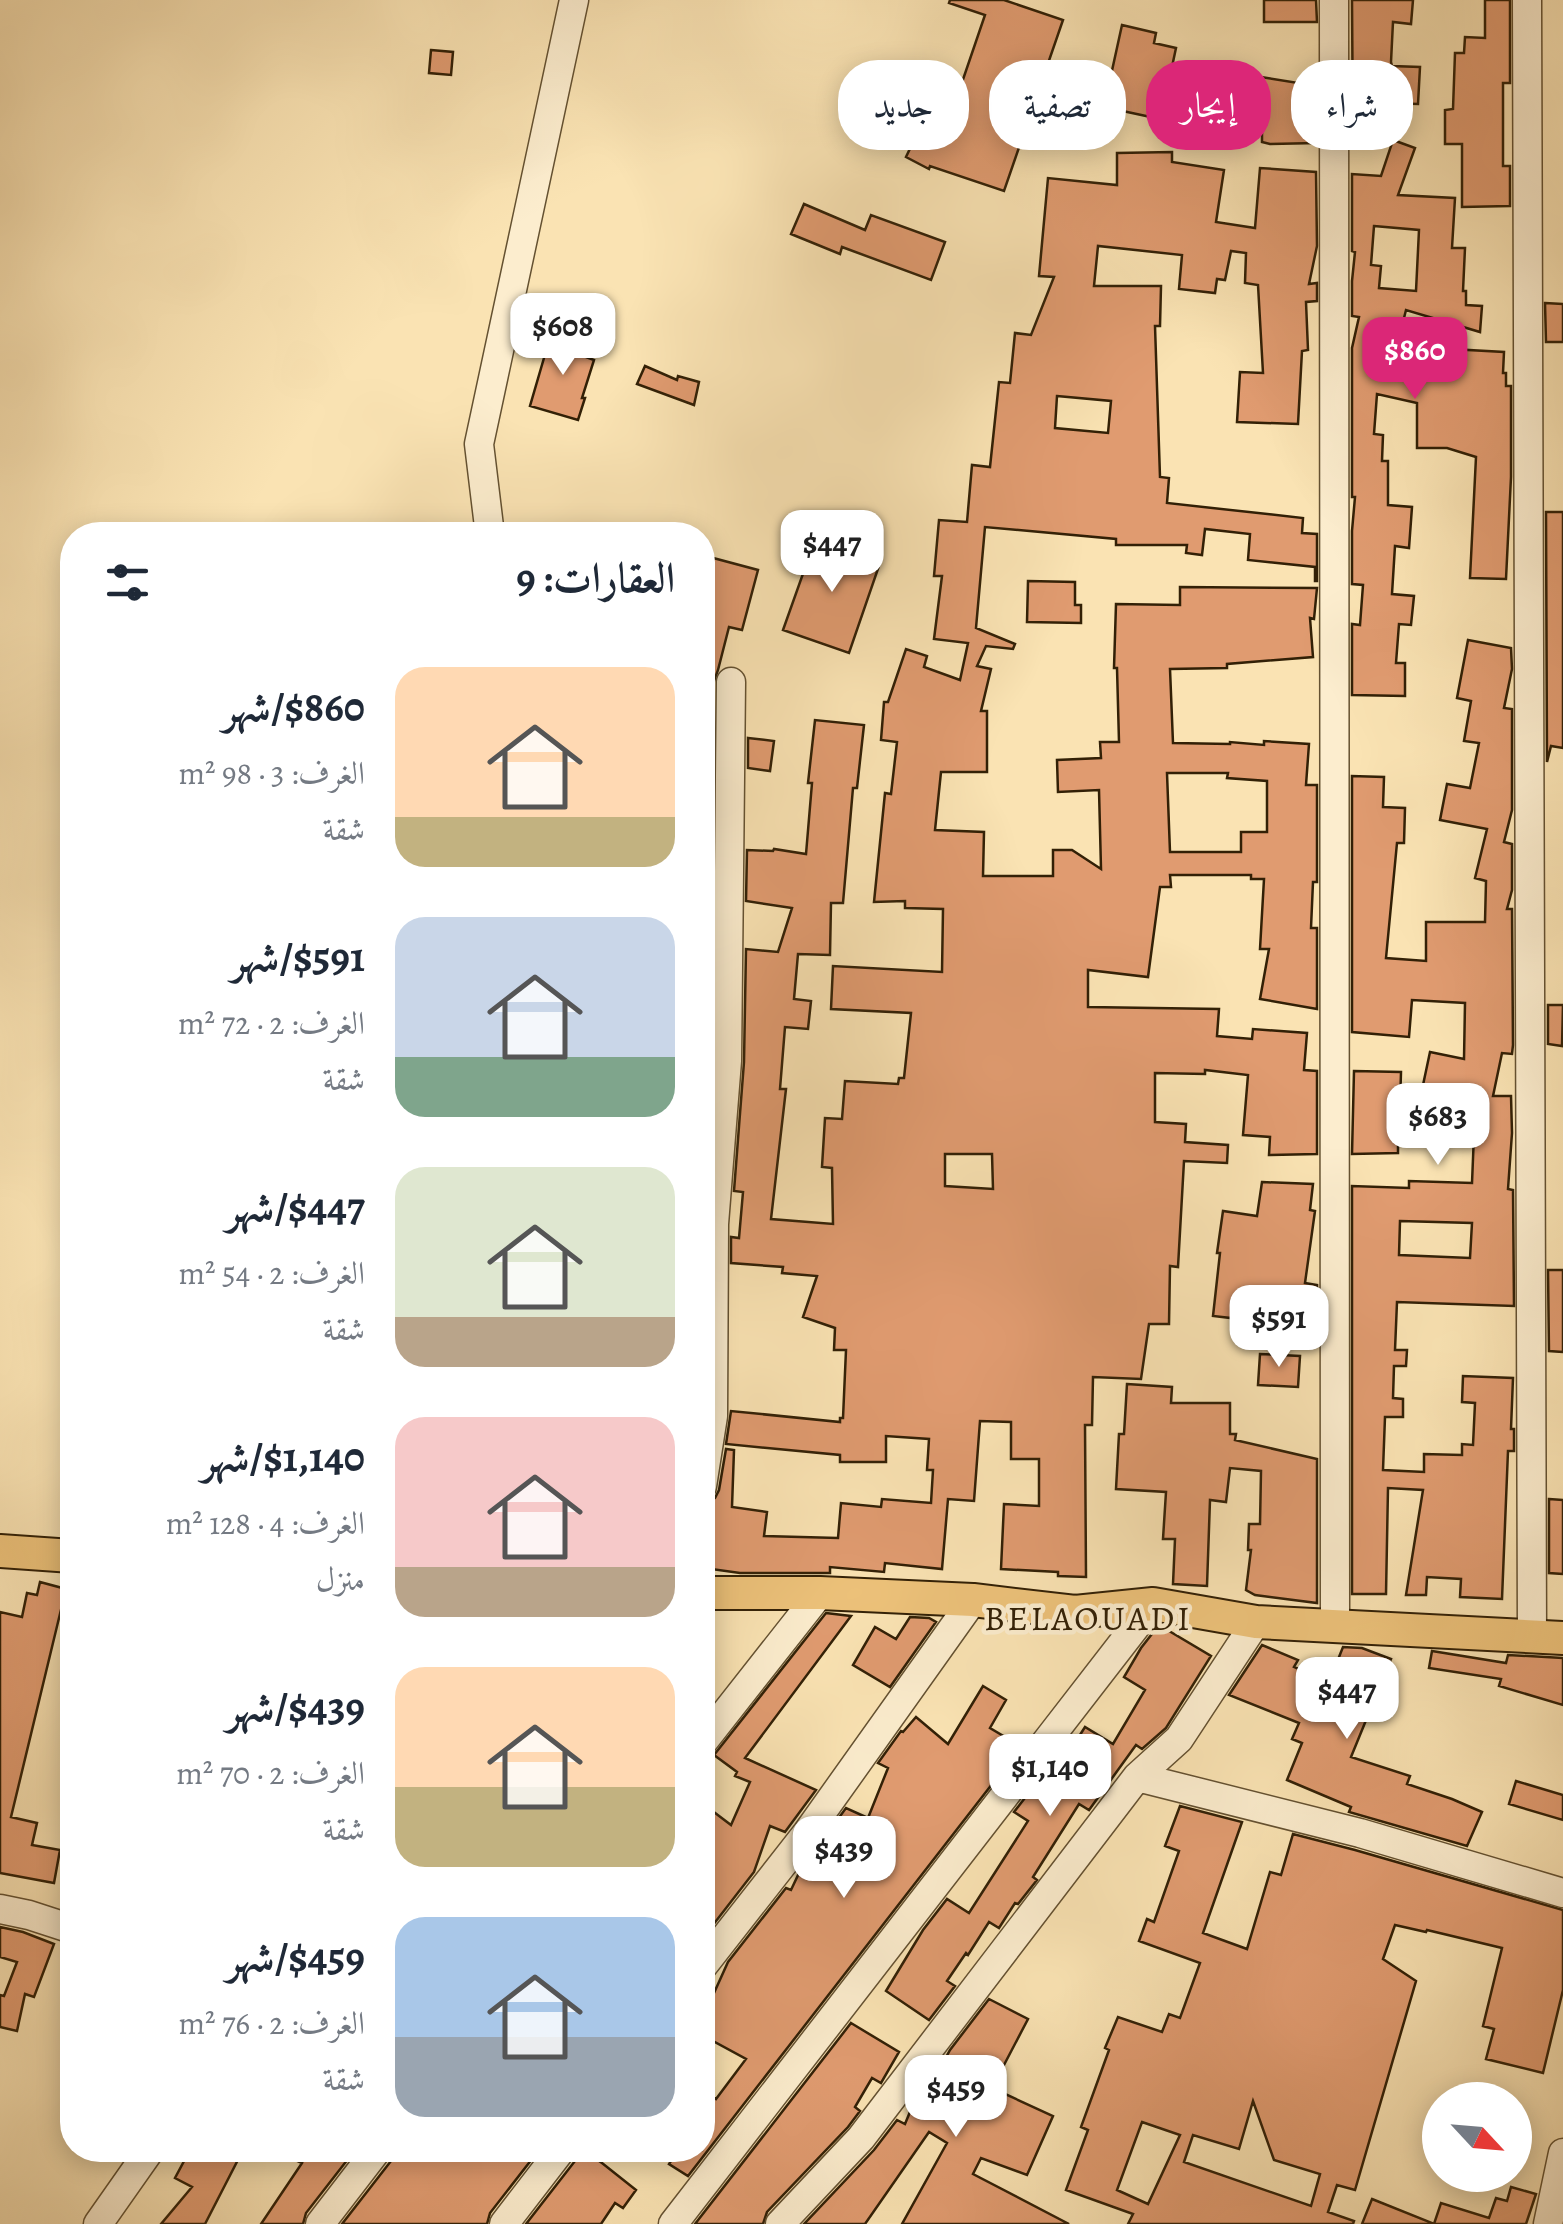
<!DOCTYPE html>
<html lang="ar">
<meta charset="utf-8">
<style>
:root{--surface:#fff;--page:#f2f2f3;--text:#1f2937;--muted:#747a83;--accent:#db2777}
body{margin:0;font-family:Alegreya,Amiri,serif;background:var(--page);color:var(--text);direction:rtl;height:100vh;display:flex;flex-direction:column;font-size:38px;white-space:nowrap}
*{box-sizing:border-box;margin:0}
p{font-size:32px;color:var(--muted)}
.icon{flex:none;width:55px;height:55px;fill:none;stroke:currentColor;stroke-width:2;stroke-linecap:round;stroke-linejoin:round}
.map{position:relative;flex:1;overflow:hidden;direction:ltr}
.side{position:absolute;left:60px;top:522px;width:655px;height:1640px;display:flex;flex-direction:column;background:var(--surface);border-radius:40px;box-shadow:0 5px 25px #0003;direction:rtl}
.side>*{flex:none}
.guide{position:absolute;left:745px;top:60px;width:668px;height:90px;direction:rtl;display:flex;gap:20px}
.needle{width:65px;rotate:116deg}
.buttons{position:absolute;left:1422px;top:2082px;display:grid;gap:20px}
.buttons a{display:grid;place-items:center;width:110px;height:110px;border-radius:50%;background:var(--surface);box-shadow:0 5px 25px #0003;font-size:50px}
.price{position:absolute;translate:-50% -85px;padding:0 22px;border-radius:20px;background:#fff;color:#222;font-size:32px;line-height:65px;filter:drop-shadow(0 2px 5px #0008)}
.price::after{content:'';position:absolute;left:50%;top:60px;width:30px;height:22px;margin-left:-15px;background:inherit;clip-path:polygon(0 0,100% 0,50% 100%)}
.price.selected{background:var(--accent);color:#fff}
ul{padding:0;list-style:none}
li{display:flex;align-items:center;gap:30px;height:250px;padding:0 40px}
li span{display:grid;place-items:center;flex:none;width:280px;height:200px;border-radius:30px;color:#555}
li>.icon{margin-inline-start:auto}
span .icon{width:120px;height:120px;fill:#fffc;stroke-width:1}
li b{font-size:42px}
h2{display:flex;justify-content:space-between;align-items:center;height:120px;padding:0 40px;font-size:42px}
.tag{padding:0 35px;border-radius:40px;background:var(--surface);box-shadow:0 5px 25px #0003;font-size:35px;line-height:90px}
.tag.selected{background:var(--accent);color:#fff}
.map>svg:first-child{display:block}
</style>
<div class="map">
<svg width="1563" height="2224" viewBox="0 0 1563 2224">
<rect width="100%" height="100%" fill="#fae3b3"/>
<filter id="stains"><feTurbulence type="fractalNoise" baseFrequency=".002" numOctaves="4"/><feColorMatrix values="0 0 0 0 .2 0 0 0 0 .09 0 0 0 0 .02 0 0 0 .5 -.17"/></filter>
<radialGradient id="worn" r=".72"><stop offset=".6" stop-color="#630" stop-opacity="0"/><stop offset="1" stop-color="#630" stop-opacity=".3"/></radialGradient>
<!-- building -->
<path fill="#e09b70" stroke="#322006" stroke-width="2.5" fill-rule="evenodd" d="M950 0H1004L1063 20 1004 191 930 166 929 169 906 157 918 132 941 144 985 15 949 3Z
M1264 0H1316L1317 22H1264Z
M1352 0H1413L1411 24 1393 22 1391 62 1392 66 1420 67 1418 104 1386 103 1387 140 1353 142Z
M1485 0H1510V83H1503V166H1510V206L1462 207V144H1445V110L1453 109 1455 53H1464L1465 37 1485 38Z
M1122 25 1156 33 1154 43 1176 48 1169 81 1208 90 1200 119 1162 110 1160 119 1104 107Z
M431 50 453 52 451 75 429 73Z
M1261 77 1317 86V143L1270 144 1262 142V134H1257L1259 111H1255Z
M1393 140 1415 148 1398 195 1455 198 1452 248H1465L1463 291H1466V305L1482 306 1480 332 1406 310 1397 346 1504 352 1503 373H1506V386H1511V477L1506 579 1470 578 1476 457 1447 448H1417V403L1377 394 1374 434 1383 435 1382 461H1388V505L1412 507 1409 548 1395 546 1392 594 1414 596 1411 625 1399 624 1396 663H1405V696L1352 695V624L1360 625 1363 585 1352 584V531L1355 497H1352V348L1359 317 1352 316V281L1355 252 1352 251V174L1381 176ZM1374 226 1419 230 1416 291 1379 288 1381 266 1371 265Z
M1172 152V162L1224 170 1216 222 1255 228 1260 168 1316 172 1317 246 1309 284 1317 283V301L1306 302 1308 350 1302 351 1298 424 1237 422 1240 372 1263 373 1258 285 1245 283 1246 253 1231 251 1225 280 1217 279 1215 293 1179 289 1182 255 1098 246 1094 286H1161L1160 326H1155L1160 477 1169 478 1167 503 1303 518 1302 533 1317 534V581H1315V567L1248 560 1250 534 1205 529 1202 555 1186 553 1187 545H1116V539L985 527 976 628 1015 644 1013 649 986 646 977 666 991 669 981 711H987V772H941L935 830 984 832 983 876H1053V850H1072L1101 869 1099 790 1058 792 1057 760 1101 758 1100 742H1119L1117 668H1114L1116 604 1180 605V587L1317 588 1314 619 1310 618 1313 657 1227 664V668L1170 669 1173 743 1230 744V742L1264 745V741L1309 744 1306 785H1317V882H1313L1311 928H1317V1009L1260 999 1269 949H1260L1264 879H1251V875H1170L1171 887H1160L1148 977 1088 970V1007L1219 1009 1217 1036 1252 1039 1253 1029 1307 1033 1304 1070 1317 1071V1154L1269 1155 1270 1137 1243 1135 1248 1075 1205 1070V1074L1155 1073V1122L1186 1124 1185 1142 1228 1145 1227 1163 1184 1161 1178 1267 1170 1266 1169 1324H1149L1141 1379 1093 1377 1092 1425H1085L1086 1577 1058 1576V1572L1001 1569 1004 1504 1039 1506V1459H1011V1422L980 1421 974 1501 948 1499 942 1569 885 1563 884 1572 830 1567V1573H740L704 1568 712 1511 702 1510V1503L715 1498 719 1490 726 1449 734 1450 732 1507 767 1512 764 1536 838 1538 841 1503 881 1507 882 1499 931 1503 933 1470H927L929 1439 886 1436V1462H840V1455L726 1444 731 1411 840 1422V1418H843L846 1350H834L835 1328 803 1317 817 1276 782 1273 783 1267 731 1263V1237L739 1238 743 1192 734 1191 744 1062 746 949 778 952 792 908 746 901 747 850 773 851 774 849 806 854 812 783H808L815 720 864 725 857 788H853L843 903H831L830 955 798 954 794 999 811 1001 808 1029 785 1027 780 1089H786L771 1219 833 1224 832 1168 822 1167 825 1118 842 1119 845 1081 898 1084 899 1078H904L911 1013 831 1009 833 966 942 972 943 909 905 908V901L874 902 885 793 891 794 897 742 881 740 884 702H888L906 649 927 656 924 667 960 680 968 643 934 639 942 576H934L939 520 967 522 972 465 990 467 999 382 1010 383 1015 333 1031 335 1054 277 1039 276 1048 178 1117 185V153ZM1057 396 1111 401 1108 433 1055 428ZM1167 773H1228L1227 778 1267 781V832H1241V852H1170ZM945 1154H992L993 1189 945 1186Z
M804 204 865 230 871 215 945 242 931 280 842 247 840 254 791 234Z
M1545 303 1563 304V342H1546Z
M551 334 590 346 586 357 594 360 582 398H585L578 420 530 406Z
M645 366 677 380 678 376 699 382 694 405 637 384Z
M1546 512H1563V748L1551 746 1547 762Z
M816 537 881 560 849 653 783 630Z
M702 555 758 570 742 630 729 627 718 670 714 681 709 709H702Z
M1028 581 1075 582V605H1081V623L1027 622Z
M1468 640 1511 648 1512 669 1504 708 1512 709V810L1504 842 1512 844V890L1507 909H1512L1513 1045 1512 1054 1502 1053 1493 1096H1511L1512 1133 1508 1189 1513 1190 1514 1306 1397 1302 1395 1350H1407L1406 1366H1394L1393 1398 1403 1399V1417H1385L1383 1470 1424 1472V1454L1462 1455V1444L1473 1445 1475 1403 1462 1402 1463 1376 1513 1378 1511 1429H1514V1451H1508L1502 1599 1460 1597 1461 1579 1427 1577 1426 1595H1406L1423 1490 1388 1488 1386 1594H1352V1186L1409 1188V1181L1472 1183 1474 1134H1469V1116L1456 1117 1455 1092 1423 1085 1430 1052 1464 1059 1465 1003 1412 1000 1409 1037 1352 1032V776L1384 777 1383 807 1405 808 1404 843H1397L1386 958 1426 961V922H1485L1486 881 1475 878 1487 829 1440 820 1447 784 1470 788 1479 743 1464 741 1471 701 1457 698ZM1400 1221 1472 1223 1470 1258 1399 1255Z
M702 723 713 724V773L702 772Z
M748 738 774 741 770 771 748 768Z
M1548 1005H1563L1562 1046 1548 1044Z
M1354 1071 1401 1072 1400 1108H1398V1153L1352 1154Z
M1262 1182 1313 1184 1310 1210 1315 1211 1305 1283 1317 1285V1317L1233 1304 1231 1318 1213 1316 1220 1253H1217L1223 1211 1257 1216Z
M1548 1270H1563V1352L1549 1351Z
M1260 1354 1300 1356 1298 1387 1258 1385Z
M1127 1384 1172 1387 1171 1403H1230V1434H1236L1235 1440 1317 1459V1603L1255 1595 1246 1590 1251 1550H1248L1249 1524H1260L1261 1471 1230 1468 1226 1502 1210 1500 1207 1586 1173 1584 1175 1539H1163L1166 1492 1116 1489 1119 1434H1124Z
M1549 1499 1563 1500V1574L1549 1573Z
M40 1582 66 1589 11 1817 37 1823 32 1845 60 1850 54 1883 0 1873V1612L22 1617 27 1593 37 1595Z
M826 1613 851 1616 745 1758 816 1790 785 1832 770 1826 754 1872 706 1934 702 1932V1803L731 1825 750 1782 735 1776 737 1772 714 1755Z
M910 1617 929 1618 936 1622 890 1687 853 1665 875 1627 896 1639Z
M1159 1625 1211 1656 1166 1728 1142 1749 1136 1745 1089 1810 1079 1804 1033 1877 1037 1880 1018 1904 1015 1903 999 1928 989 1922 968 1955 966 1953 947 1981 955 1986 929 2020 886 1991 923 1930 947 1899 969 1913 1028 1821 1014 1812 1052 1763 1059 1768 1085 1727 1113 1744 1145 1690 1124 1677 1141 1648Z
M1262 1645 1298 1660 1294 1667 1329 1682 1343 1647 1362 1648 1391 1659 1351 1757 1410 1776 1407 1784 1452 1799 1482 1812 1467 1846 1349 1812 1351 1807 1287 1780 1302 1743 1292 1739 1299 1723 1229 1695Z
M1432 1651 1506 1663 1508 1655 1563 1658V1705L1499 1686 1501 1679 1429 1668Z
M983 1686 1006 1700 990 1728 1017 1744 1003 1770 688 2176 669 2164 678 2150H702V2090L716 2099 746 2059 702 2035V2003L709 1990 714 1993 728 1962 786 1888 791 1890 800 1871 846 1808 868 1818 888 1768 878 1763 901 1731 903 1732 916 1717 948 1744Z
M1516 1781 1563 1795V1820L1509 1804Z
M1180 1806 1242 1822 1203 1933 1247 1949 1270 1872 1281 1875 1293 1834 1355 1850 1563 1910V1990L1543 2073 1486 2059 1494 2029 1483 2026 1502 1948 1427 1930 1426 1932 1395 1925 1383 1959 1416 1981 1355 2190 1337 2185 1328 2212 1354 2221 1353 2224H1128L1133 2214 1066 2190 1088 2130 1081 2127 1109 2050 1105 2048 1118 2017 1162 2032 1169 2014 1180 2018 1200 1963 1139 1941 1147 1919 1154 1922 1179 1851 1165 1846ZM1253 2101 1274 2160 1320 2174 1311 2206 1184 2162 1193 2135 1239 2149ZM1142 2122 1180 2135 1148 2204 1117 2190Z
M0 1927 23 1932 54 1944 34 1997 25 1994 17 2031 0 2027V1995L4 1996 17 1962 0 1957Z
M989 1999 1028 2019 992 2088 1053 2116 1027 2175 981 2158 973 2174 1069 2224H902L947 2143 929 2132 865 2224H804L874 2150 897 2120 905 2124 919 2090 925 2083 931 2085 950 2050Z
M851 2023 899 2052 881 2083 872 2078 855 2107 860 2111 848 2127 767 2212 763 2224H695Z
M190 2150H243L205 2224H161L192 2187 175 2178Z
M273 2150H355L306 2213 303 2224H261L302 2163Z
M394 2150H438L455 2160 462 2150H539L490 2213 487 2224H342L391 2161Z
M578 2150H583L602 2163 636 2190 623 2208 615 2203 601 2224H526L575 2161Z
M1511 2187 1536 2194 1526 2224H1434L1441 2203 1489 2218 1496 2198 1507 2201Z
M1372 2199 1432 2223V2224H1362Z"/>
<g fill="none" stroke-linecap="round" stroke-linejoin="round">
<defs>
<path id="minor" d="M1334 0 1335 1626
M1527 0 1532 1637
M490 535 479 444 574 0
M702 1486 713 1416 714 1224 727 1061 731 682
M702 1743 820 1593
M1137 1777 1360 1833 1563 1893
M0 1909 29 1915 72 1929
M702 1967 807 1833 973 1600
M98 2224 150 2150
M320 2224 377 2150
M504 2224 561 2150
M673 2224 1153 1604
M780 2224 861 2138 1137 1777 1179 1739 1256 1622
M1548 2224 1563 2153"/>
<path id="major" d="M0 1551 72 1556
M702 1593H820L973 1600 1075 1612 1153 1604 1256 1622 1563 1638"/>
</defs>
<!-- minor casing -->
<use href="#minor" stroke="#645131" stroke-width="31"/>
<!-- major casing -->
<use href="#major" stroke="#322006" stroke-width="36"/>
<!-- minor -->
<use href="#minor" stroke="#fcedce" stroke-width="28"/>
<!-- major -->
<use href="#major" stroke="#edc27a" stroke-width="32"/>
</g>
<g text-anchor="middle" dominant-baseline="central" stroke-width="9" stroke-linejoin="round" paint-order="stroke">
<!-- quarter labels -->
<g font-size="35" letter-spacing="2.5" fill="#322006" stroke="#fcedce">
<text x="1088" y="1618">BELAOUADI</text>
</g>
</g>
<rect width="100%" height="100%" filter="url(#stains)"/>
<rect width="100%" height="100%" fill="url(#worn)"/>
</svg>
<div class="buttons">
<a><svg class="needle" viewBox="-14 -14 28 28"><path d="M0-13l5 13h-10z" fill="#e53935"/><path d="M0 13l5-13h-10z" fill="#747a83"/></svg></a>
</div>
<b class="price" style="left:563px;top:378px">$608</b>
<b class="price selected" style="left:1415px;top:402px">$860</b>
<b class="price" style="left:832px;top:595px">$447</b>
<b class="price" style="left:1438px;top:1168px">$683</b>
<b class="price" style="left:1279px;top:1370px">$591</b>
<b class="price" style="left:1347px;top:1742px">$447</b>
<b class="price" style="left:1050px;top:1819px">$1,140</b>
<b class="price" style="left:844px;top:1901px">$439</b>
<b class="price" style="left:956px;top:2140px">$459</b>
<div class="guide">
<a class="tag">شراء</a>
<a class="tag selected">إيجار</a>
<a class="tag">تصفية</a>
<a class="tag">جديد</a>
</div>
<section class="side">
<h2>العقارات: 9<svg class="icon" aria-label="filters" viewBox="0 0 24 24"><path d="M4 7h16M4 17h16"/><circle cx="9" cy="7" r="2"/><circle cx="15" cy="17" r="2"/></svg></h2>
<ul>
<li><span style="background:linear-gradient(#ffd9b3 75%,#c2b280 0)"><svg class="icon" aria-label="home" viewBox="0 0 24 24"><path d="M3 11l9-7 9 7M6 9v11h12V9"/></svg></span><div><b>$860/شهر</b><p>الغرف: 3 · 98 m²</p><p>شقة</p></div></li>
<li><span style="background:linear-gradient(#c9d6e8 70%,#7fa58c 0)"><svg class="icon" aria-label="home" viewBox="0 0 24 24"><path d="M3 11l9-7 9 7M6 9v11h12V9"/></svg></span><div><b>$591/شهر</b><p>الغرف: 2 · 72 m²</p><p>شقة</p></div></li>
<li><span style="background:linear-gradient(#dfe7d0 75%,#b9a48a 0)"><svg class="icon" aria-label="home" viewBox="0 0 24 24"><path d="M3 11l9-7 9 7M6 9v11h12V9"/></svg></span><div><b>$447/شهر</b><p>الغرف: 2 · 54 m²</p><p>شقة</p></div></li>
<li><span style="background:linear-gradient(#f6c9c9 75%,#b9a48a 0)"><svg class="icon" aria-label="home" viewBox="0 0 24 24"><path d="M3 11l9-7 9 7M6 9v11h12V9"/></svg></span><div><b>$1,140/شهر</b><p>الغرف: 4 · 128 m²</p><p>منزل</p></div></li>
<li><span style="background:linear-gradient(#ffd9b3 60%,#c2b280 0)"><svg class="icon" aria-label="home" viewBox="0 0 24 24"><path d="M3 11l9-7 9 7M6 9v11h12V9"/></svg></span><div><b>$439/شهر</b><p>الغرف: 2 · 70 m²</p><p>شقة</p></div></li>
<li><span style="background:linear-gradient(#a9c7e8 60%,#9aa5b1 0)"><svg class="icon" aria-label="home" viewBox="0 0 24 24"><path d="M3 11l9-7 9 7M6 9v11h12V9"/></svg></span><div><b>$459/شهر</b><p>الغرف: 2 · 76 m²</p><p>شقة</p></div></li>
</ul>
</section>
</div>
